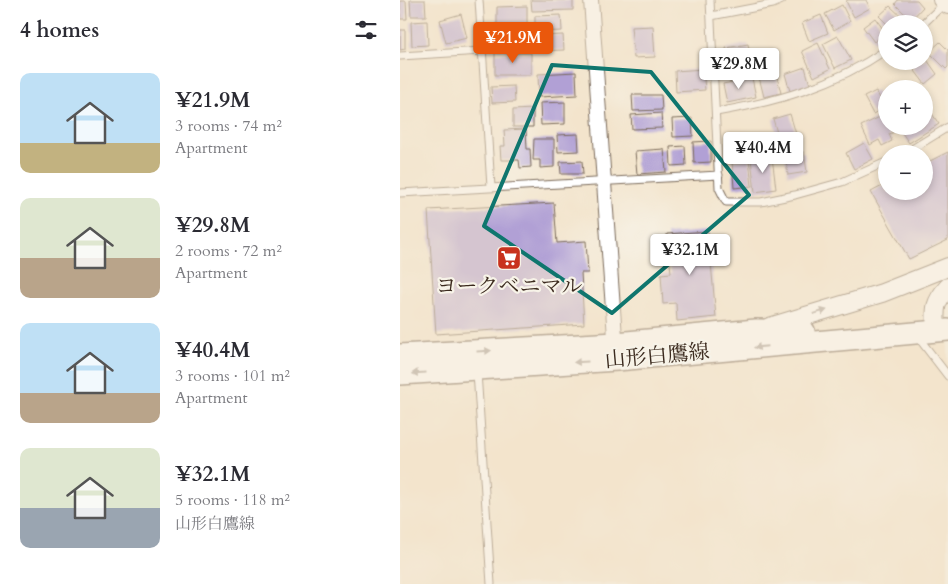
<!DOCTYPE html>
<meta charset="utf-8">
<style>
:root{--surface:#fff;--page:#f2f2f3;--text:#2b2b33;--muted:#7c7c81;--accent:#ea580c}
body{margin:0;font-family:Cardo,"Noto Serif JP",serif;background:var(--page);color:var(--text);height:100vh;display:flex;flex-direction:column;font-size:19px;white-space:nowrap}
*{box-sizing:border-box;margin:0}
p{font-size:16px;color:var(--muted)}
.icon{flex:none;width:28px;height:28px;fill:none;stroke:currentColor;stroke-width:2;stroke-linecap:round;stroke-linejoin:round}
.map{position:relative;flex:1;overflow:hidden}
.details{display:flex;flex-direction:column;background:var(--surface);width:400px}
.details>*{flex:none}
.buttons{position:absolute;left:478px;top:15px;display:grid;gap:10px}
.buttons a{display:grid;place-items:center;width:55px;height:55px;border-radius:50%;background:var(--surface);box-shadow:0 2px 8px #0003;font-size:25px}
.price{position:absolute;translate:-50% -42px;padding:0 11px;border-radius:5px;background:#fff;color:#222;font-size:16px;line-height:32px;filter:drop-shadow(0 1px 2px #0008)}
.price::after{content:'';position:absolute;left:50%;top:30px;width:15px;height:11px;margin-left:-8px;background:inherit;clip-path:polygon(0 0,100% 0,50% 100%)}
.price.on{background:var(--accent);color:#fff}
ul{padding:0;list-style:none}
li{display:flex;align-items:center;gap:15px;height:125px;padding:0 20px}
li span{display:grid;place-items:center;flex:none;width:140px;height:100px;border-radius:10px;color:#555}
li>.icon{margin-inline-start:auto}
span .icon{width:60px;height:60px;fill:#fffc;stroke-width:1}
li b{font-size:21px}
h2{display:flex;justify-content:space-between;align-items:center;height:60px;padding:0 20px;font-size:21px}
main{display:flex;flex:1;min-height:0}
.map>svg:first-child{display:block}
</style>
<main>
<section class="details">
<h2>4 homes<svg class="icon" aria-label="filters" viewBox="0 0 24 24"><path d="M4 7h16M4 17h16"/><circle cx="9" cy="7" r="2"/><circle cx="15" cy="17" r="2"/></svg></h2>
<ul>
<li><span style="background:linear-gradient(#bfe0f5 70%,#c2b280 0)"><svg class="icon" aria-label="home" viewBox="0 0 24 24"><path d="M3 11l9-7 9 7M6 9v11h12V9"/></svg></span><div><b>¥21.9M</b><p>3 rooms · 74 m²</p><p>Apartment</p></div></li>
<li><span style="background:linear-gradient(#dfe7d0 60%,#b9a48a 0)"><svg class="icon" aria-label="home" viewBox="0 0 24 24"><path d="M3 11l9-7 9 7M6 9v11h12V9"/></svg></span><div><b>¥29.8M</b><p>2 rooms · 72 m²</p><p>Apartment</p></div></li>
<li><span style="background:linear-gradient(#bfe0f5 70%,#b9a48a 0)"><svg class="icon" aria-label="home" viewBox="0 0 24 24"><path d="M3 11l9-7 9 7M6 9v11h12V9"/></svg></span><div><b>¥40.4M</b><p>3 rooms · 101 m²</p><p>Apartment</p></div></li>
<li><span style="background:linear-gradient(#dfe7d0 60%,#9aa5b1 0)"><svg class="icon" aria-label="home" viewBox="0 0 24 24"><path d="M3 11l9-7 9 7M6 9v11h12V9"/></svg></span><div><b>¥32.1M</b><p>5 rooms · 118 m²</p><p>山形白鷹線</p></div></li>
</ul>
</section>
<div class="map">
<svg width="548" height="584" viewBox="0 0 548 584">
<rect width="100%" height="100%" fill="#f7f3e8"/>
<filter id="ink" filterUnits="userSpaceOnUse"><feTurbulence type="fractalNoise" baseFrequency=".02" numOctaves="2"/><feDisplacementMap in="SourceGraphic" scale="10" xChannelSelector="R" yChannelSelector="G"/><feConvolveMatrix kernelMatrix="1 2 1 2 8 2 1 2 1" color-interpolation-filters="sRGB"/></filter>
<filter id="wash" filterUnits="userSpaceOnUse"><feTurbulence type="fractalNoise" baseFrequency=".0096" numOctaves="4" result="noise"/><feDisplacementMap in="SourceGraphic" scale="20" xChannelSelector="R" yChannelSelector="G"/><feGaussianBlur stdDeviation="1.12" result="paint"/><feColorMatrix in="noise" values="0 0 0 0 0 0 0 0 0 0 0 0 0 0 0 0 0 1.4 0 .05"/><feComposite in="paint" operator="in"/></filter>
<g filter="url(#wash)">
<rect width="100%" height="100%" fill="#f3e4cc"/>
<g id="blocks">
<!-- building -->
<path fill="#b1a0d5" d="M10 0H25L26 16H11Z
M131 0H173V10L132 11Z
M448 0H466L470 8 454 17 446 1Z
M498 0H517L523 7 511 20 495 4Z
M0 1H6L7 19H0Z
M442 5 450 21 434 30 425 14Z
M127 6V25L97 26V7Z
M490 6 504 19 499 24H487L479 16Z
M61 14 67 38 46 43 40 20Z
M161 15 162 31 135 32V16Z
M421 15 428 33 409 41 402 23Z
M475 18 486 33 474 42 463 27Z
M27 21 28 45 12 46 11 22Z
M253 26 255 57 234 58 231 27Z
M0 30H5V49L0 50Z
M98 31H130V49H98Z
M163 35 164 50 137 51 136 36Z
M438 36 451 60 435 68 423 44Z
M540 42 548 50V67L546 69 529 52Z
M418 43 430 69 414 77 402 51Z
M348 44 351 61 329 65 326 48Z
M95 53H131V75H95Z
M525 57 537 74 525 84 512 67 520 61H524Z
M374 65 381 93 364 97 357 69Z
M405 67 410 85 390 91 385 74Z
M303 69 305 90 276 92 275 71Z
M176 72 177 95 139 97 138 74Z
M352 78 356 97 327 103 323 84Z
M114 86 115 102 92 103 91 87Z
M476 91 485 107 473 114 464 97Z
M232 95H261L262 110 233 111Z
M165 102V124L141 125 140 103Z
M528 108 539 124 509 143 500 130 505 126H524V111Z
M133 109V127H113V110Z
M261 113 262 128 232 129 231 115Z
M390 114 399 144 382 150 373 119Z
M486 114V126H492L495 132 489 134 492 141 482 146 479 140 470 145 461 126Z
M292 118 293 136 273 137 272 119Z
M126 129 127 149H130L131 167 120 168 119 160H101L100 146H105L104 130Z
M178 134 179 151 158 152 157 135Z
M359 135 362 150 333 157 330 142Z
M134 139H154V167L140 168V160H133Z
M311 141V162L294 163 293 142Z
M464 143 473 159 454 169 446 153Z
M285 146 286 165 271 166 270 147Z
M264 149 266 172 237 174 235 151Z
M404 152 407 172 388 175 385 155Z
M548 152V240L509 259 471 192 486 184V191H524V164Z
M372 157 376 189 355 192 351 159Z
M349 159 352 186 334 188 332 161Z
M182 161 183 174H161L160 162Z
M154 203 157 243 186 241 188 273H181L184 324 36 334 28 210Z
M308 231 316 317 277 321 276 303 263 304 261 274 271 273 267 234Z"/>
</g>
</g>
<g filter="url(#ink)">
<use href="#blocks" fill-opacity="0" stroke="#7b6b5b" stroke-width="1"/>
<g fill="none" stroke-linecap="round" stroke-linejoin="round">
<defs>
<path id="service" d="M79 0 91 187
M310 0 319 188 326 202H361L395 195 442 182 486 162
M311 16 373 4 382 0
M523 24 546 2
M0 56 82 51
M316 112C376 102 435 85 486 50
M504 154 548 127
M0 193 319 175
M518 337 548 376
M77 372 91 584"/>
<path id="minor" d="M191 0 216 351
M540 0 548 7"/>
<path id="tertiary" d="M369 327 482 293 548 267
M536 331C535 310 533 304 548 287"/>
<path id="primary" d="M0 355 216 343 356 330 404 331
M0 374 217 360 548 330"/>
</defs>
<!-- service casing -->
<use href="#service" stroke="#7b6b5b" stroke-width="9"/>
<!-- minor casing -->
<use href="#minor" stroke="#7b6b5b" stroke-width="16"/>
<!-- tertiary casing -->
<use href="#tertiary" stroke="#7b6b5b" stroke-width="20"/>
<!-- primary casing -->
<use href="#primary" stroke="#7b6b5b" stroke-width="24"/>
<!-- service -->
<use href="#service" stroke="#fff" stroke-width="7"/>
<!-- minor -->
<use href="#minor" stroke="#fff" stroke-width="14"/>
<!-- tertiary -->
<use href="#tertiary" stroke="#fff" stroke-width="18"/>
<!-- primary -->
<use href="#primary" stroke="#fff" stroke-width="21"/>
</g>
<!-- one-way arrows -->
<defs><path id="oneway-solid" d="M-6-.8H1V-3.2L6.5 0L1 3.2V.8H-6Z" transform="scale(1.25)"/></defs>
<g fill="#a79f9a">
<use href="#oneway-solid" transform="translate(420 312) rotate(-16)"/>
<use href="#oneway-solid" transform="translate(361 347) rotate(175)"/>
<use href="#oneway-solid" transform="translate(84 351) rotate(-3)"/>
<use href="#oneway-solid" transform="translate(181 362) rotate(176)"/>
<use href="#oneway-solid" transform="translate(19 373) rotate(177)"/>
</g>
</g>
<!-- marked area -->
<path d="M0 0H548V584H0ZM152 65 251 72 349 195 212 313 84 226Z" fill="#f3e4cc" fill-opacity=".55" fill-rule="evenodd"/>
<path fill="none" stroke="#0f766e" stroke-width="4" stroke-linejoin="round" d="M152 65 251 72 349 195 212 313 84 226Z"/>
<!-- icons -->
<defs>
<symbol id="supermarket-square" viewBox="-11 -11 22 22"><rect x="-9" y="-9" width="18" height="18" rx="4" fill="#c8321e" stroke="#f7f3e8"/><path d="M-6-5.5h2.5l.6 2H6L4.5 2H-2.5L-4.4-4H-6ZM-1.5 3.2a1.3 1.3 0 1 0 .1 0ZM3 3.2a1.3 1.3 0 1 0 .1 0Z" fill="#fff"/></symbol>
</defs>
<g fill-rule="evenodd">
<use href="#supermarket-square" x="95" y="244" width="28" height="28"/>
</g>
<g text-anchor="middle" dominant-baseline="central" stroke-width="4.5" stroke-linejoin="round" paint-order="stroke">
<!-- poi labels -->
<g font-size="21" fill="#3b2a1e" stroke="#f7f3e8">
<text x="109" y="286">ヨークベニマル</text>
</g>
<!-- street labels -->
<g font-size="21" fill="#3b2a1e" stroke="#f7f3e8">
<text transform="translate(257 356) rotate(-5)">山形白鷹線</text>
</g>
</g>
</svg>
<div class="buttons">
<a><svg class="icon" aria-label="layers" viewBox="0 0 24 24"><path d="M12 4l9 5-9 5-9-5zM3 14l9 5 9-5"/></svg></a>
<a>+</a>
<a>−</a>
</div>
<b class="price on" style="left:113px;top:64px">¥21.9M</b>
<b class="price" style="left:339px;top:90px">¥29.8M</b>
<b class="price" style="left:363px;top:174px">¥40.4M</b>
<b class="price" style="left:290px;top:276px">¥32.1M</b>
</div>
</main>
